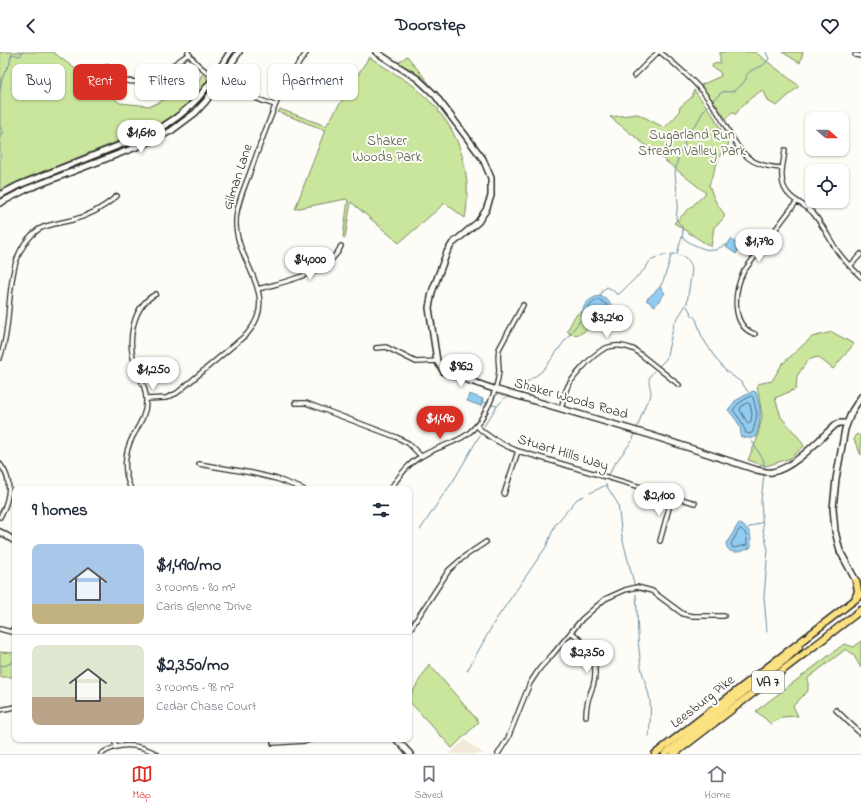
<!DOCTYPE html>
<meta charset="utf-8">
<style>
:root{--surface:#fff;--page:#f6f6f7;--text:#1f2937;--muted:#747a83;--line:#e0e1e3;--accent:#d93025}
body{margin:0;font-family:"Indie Flower",sans-serif;background:var(--page);color:var(--text);height:100vh;display:flex;flex-direction:column;font-size:15px;white-space:nowrap}
*{box-sizing:border-box;margin:0}
p{font-size:13px;color:var(--muted)}
.icon{flex:none;width:22px;height:22px;fill:none;stroke:currentColor;stroke-width:2;stroke-linecap:round;stroke-linejoin:round}
.map{position:relative;flex:1;overflow:hidden}
.sheet{position:absolute;left:12px;top:434px;width:400px;height:256px;display:flex;flex-direction:column;background:var(--surface);border-radius:8px;box-shadow:0 1px 3px #0004}
.sheet>*{flex:none}
.hud{position:absolute;left:12px;top:12px;width:400px;height:36px;display:flex;gap:8px}
.needle{width:26px;rotate:110deg}
.tools{position:absolute;left:805px;top:60px;display:grid;gap:8px}
.tools a{display:grid;place-items:center;width:44px;height:44px;border-radius:8px;background:var(--surface);box-shadow:0 1px 3px #0004;font-size:20px}
.price{position:absolute;translate:-50% -34px;padding:0 9px;border-radius:14px;background:#fff;color:#222;font-size:13px;line-height:26px;filter:drop-shadow(0 1px 2px #0008)}
.price::after{content:'';position:absolute;left:50%;top:24px;width:12px;height:9px;margin-left:-6px;background:inherit;clip-path:polygon(0 0,100% 0,50% 100%)}
.price.on{background:var(--accent);color:#fff}
ul{padding:0;list-style:none}
li{display:flex;align-items:center;gap:12px;height:100px;padding:0 20px}
li+li{border-top:1px solid var(--line)}
li span{display:grid;place-items:center;flex:none;width:112px;height:80px;border-radius:8px;color:#555}
li>.icon{margin-inline-start:auto}
span .icon{width:48px;height:48px;fill:#fffc;stroke-width:1}
li b{font-size:17px}
h2{display:flex;justify-content:space-between;align-items:center;height:48px;padding:0 20px;font-size:17px}
.tag{padding:0 14px;border-radius:8px;background:var(--surface);box-shadow:0 1px 3px #0004;font-size:14px;line-height:36px}
.tag.on{background:var(--accent);color:#fff}
header{display:flex;justify-content:space-between;align-items:center;height:52px;padding:0 20px;background:var(--surface);font-size:18px;font-weight:700}
.tab-bar{display:flex;justify-content:space-around;align-items:center;height:56px;border-top:1px solid var(--line);background:var(--surface);font-size:11px;color:var(--muted)}
.tab-bar a{display:grid;justify-items:center;gap:2px}
.tab-bar .on{color:var(--accent)}
.map>svg:first-child{display:block}
</style>
<header><svg class="icon" aria-label="back" viewBox="0 0 24 24"><path d="M15 5l-7 7 7 7"/></svg>Doorstep<svg class="icon" aria-label="heart" viewBox="0 0 24 24"><path d="M12 20l-8-8c-3-5 5-10 8-4 3-6 11-1 8 4z"/></svg></header>
<div class="map">
<svg width="861" height="702" viewBox="0 0 861 702">
<rect width="100%" height="100%" fill="#fdfcf7"/>
<filter id="ink" filterUnits="userSpaceOnUse"><feTurbulence type="fractalNoise" baseFrequency=".025" numOctaves="2"/><feDisplacementMap in="SourceGraphic" scale="8" xChannelSelector="R" yChannelSelector="G"/><feConvolveMatrix kernelMatrix="1 2 1 2 8 2 1 2 1" color-interpolation-filters="sRGB"/></filter>
<g filter="url(#ink)">
<!-- built -->
<path fill="#f3e9d8" d="M465 688 484 702H449Z"/>
<!-- green -->
<path fill="#cae59c" stroke="#7a8864" d="M0 0H53L120 51 151 54 197 32 203 21 208 28C196 51 173 65 151 76L14 131 0 138Z
M720 0H755L799 34 777 54 769 50 763 38C755 42 740 54 736 62H734L733 59 726 67 701 33 721 24 720 20 712 15 713 12 720 11Z
M782 0H803L800 11Z
M407 4 431 34 412 18 398 11Z
M369 5 414 34 439 58 438 59C463 86 472 130 465 166L445 151 399 191 351 150 345 186 343 185 348 148 346 147 295 157 325 78 278 60 280 57 326 74Z
M694 38 713 63 729 92 720 103 709 133C711 138 713 145 716 150 725 165 730 162 714 175L711 195 674 171 706 141 610 65 638 62 665 76C669 69 679 65 680 55L692 45Z
M580 260H582V266L585 273H592C585 279 580 285 570 282L567 279 575 264Z
M832 280 854 292 833 317 818 305 808 308 797 324 796 337 775 346 781 365 799 386 804 394 791 406 766 414 748 408 757 387 762 364 757 332 772 329 782 312 812 285Z
M857 382 861 385V403L854 388V385Z
M861 589V616L853 602 846 597 808 626V639L793 654 798 664 782 665 771 672 756 659 844 592 854 595Z
M0 600 15 601V625H0Z
M429 612 479 670 452 696 409 649V646Z"/>
<!-- water -->
<path fill="#91ccf1" stroke="#688ca2" d="M731 187 740 195 736 202 726 195Z
M660 235 665 241 655 254 646 248Z
M600 244C612 249 613 253 607 265L594 272 585 273C578 260 585 246 600 244Z
M753 339 756 340C762 361 761 365 756 385 751 386 745 387 740 384 743 374 734 365 728 358L735 349Z
M469 342 483 347 481 354 467 349Z
M739 471C751 479 751 480 751 495 747 498 734 503 729 498 727 497 727 494 726 492Z"/>
<g fill="none" stroke-linecap="round" stroke-linejoin="round">
<!-- shore -->
<path stroke="#546b7a" stroke-width="1" d="M597 248H600L606 252C609 262 597 268 588 269 584 260 589 252 597 248Z
M751 344 753 345 757 362 753 380 750 382 746 381 741 369 733 358 738 352Z
M747 351 750 352 752 362 751 369 749 371 747 370 740 358 741 355Z
M741 477C747 481 747 486 747 493L733 496 731 492 739 478Z"/>
<!-- stream -->
<path stroke="#688ca2" stroke-width="1" d="M0 38 2 27 5 19 10 12V8L12 2 20 4 23 0
M713 48 722 40C727 39 731 41 735 38 738 36 744 31 746 27 748 22 744 25 748 21 756 14 761 18 769 7L766 0
M0 75 4 80 0 85
M682 185C688 191 707 200 715 198 720 196 722 193 727 193
M660 235 664 227 671 204
M600 244 603 238 607 235 613 238 616 242H619L645 217 650 209 663 203 675 202
M687 254 692 263 696 267 702 285 716 307 725 318 742 331 748 340
M659 314 666 307 674 272 687 251 692 217C691 208 685 205 677 202L683 181 682 175 676 167 678 151 675 121 679 101 685 94 683 84 697 71 704 58 708 53
M514 339 541 320 548 312 563 291 582 266
M504 347 508 344
M482 350 486 351
M492 353 497 354
M484 374 497 354 502 349
M637 376C640 368 643 359 646 351 647 349 649 348 650 346 654 335 643 330 654 319
M750 386 764 409V416
M633 387 635 382
M609 423 613 414 632 389
M764 423 761 449 763 479 768 497 764 545 767 580
M606 433 618 452 622 485 635 535
M590 441 606 433
M748 476 762 470
M420 478 441 446 452 431 480 383
M636 542C638 564 637 585 640 607 641 622 648 635 650 649 651 661 650 672 649 684
M0 613 4 614 15 609
M467 619 495 569 546 495 555 473 577 447 584 444"/>
<defs>
<path id="street" d="M188 0C201 24 249 45 275 53
M660 0C675 12 690 25 703 40 711 50 719 61 725 73 741 101 747 114 782 116
M855 3 861 4
M107 15C132 48 164 18 189 2
M634 24 658 0
M785 98C784 110 779 123 784 135 789 148 805 152 813 161 823 173 830 188 838 200 845 210 853 217 861 225
M850 214 861 202
M258 237C284 230 330 221 341 194
M755 282C730 274 734 237 744 219L797 149
M376 296 386 295 416 310 437 309
M0 306C16 263 0 204 39 177 50 172 60 171 72 168 90 164 103 156 117 144
M147 347 166 346 177 341 247 282C282 242 234 210 236 168 237 149 247 130 253 112 261 90 269 68 278 47 285 30 297 14 307 0
M295 351H306L396 385 408 391 421 404
M561 357C563 350 564 342 567 336 570 329 577 322 582 316 598 298 611 287 635 298L679 333
M477 374C488 386 503 393 518 399L695 451
M0 412C13 428 10 447 0 465
M199 412 252 421 277 427 303 437
M131 437C123 420 124 401 133 384 139 373 146 363 146 350 147 336 139 325 135 312 127 289 132 254 156 242
M390 437C399 425 408 411 422 404 447 389 468 392 484 362 491 350 498 333 499 319 499 311 497 305 499 297L523 253
M504 442 518 399
M660 489 672 445
M0 577 11 580 15 574
M409 579 449 518 465 504 486 490
M571 580C588 593 600 611 593 634 589 645 586 652 586 664
M0 658 15 655
M836 658 861 682
M114 687 116 695
M273 691 305 689 313 687
M101 702C119 690 139 692 157 702
M498 702 508 686 530 631 540 616 553 602 582 567 605 547 625 538 637 535 652 539 683 562 692 564H724"/>
<path id="secondary" d="M376 0 418 27 435 43 483 107 491 126V144L486 158 478 170 452 192 447 200 432 240 429 256 437 309 444 320 494 337 650 383 757 418C762 419 767 421 772 420 793 417 820 387 835 373L839 371H847
M0 143 19 133 153 80C192 60 208 36 230 0
M0 151 27 137 147 91 171 79 195 61 206 49 239 0
M0 480 15 489
M856 529 840 499 835 479 833 456 836 427 845 377 852 359 861 345
M396 687 410 702"/>
<path id="highway" d="M855 547 858 539 856 529
M655 702 861 543
M665 702 785 608 799 595
M674 702 861 558"/>
</defs>
<!-- street casing -->
<use href="#street" stroke="#2b2b2b" stroke-width="6"/>
<!-- secondary casing -->
<use href="#secondary" stroke="#2b2b2b" stroke-width="8"/>
<!-- highway casing -->
<use href="#highway" stroke="#2b2b2b" stroke-width="9"/>
<!-- street -->
<use href="#street" stroke="#fdfcf7" stroke-width="3.5"/>
<!-- secondary -->
<use href="#secondary" stroke="#fdfcf7" stroke-width="5"/>
<!-- highway -->
<use href="#highway" stroke="#fbe180" stroke-width="6"/>
</g>
</g>
<g text-anchor="middle" dominant-baseline="central" stroke-width="4" stroke-linejoin="round" paint-order="stroke">
<!-- shield labels -->
<rect fill="#fdfcf7" stroke="#6a6a68" stroke-width="1" x="752" y="619" width="32" height="22" rx="3"/>
<g font-size="13" font-weight="bold" fill="#2b2b2b">
<text x="768" y="630">VA 7</text>
</g>
<!-- park labels -->
<g font-size="14" fill="#535a47" stroke="#fdfcf7">
<text x="692" y="83">Sugarland Run<tspan x="692" dy="16">Stream Valley Park</tspan></text>
<text x="387" y="89">Shaker<tspan x="387" dy="16">Woods Park</tspan></text>
</g>
<!-- street labels -->
<g font-size="14" fill="#2b2b2b" stroke="#fdfcf7">
<text transform="translate(238 125) rotate(-72)">Gilman Lane</text>
<text transform="translate(571 347) rotate(16)">Shaker Woods Road</text>
<text transform="translate(563 401) rotate(17)">Stuart Hills Way</text>
<text transform="translate(703 650) rotate(-38)">Leesburg Pike</text>
</g>
</g>
</svg>
<div class="tools">
<a><svg class="needle" viewBox="-14 -14 28 28"><path d="M0-13l5 13h-10z" fill="#e53935"/><path d="M0 13l5-13h-10z" fill="#747a83"/></svg></a>
<a><svg class="icon" aria-label="locate" viewBox="0 0 24 24"><circle cx="12" cy="12" r="6"/><path d="M12 2v4M12 18v4M2 12h4M18 12h4"/></svg></a>
</div>
<b class="price" style="left:141px;top:102px">$1,610</b>
<b class="price" style="left:759px;top:211px">$1,790</b>
<b class="price" style="left:310px;top:229px">$4,000</b>
<b class="price" style="left:607px;top:287px">$3,240</b>
<b class="price" style="left:461px;top:336px">$962</b>
<b class="price" style="left:153px;top:339px">$1,250</b>
<b class="price on" style="left:440px;top:388px">$1,490</b>
<b class="price" style="left:659px;top:465px">$2,100</b>
<b class="price" style="left:587px;top:622px">$2,350</b>
<div class="hud">
<a class="tag">Buy</a>
<a class="tag on">Rent</a>
<a class="tag">Filters</a>
<a class="tag">New</a>
<a class="tag">Apartment</a>
</div>
<section class="sheet">
<h2>9 homes<svg class="icon" aria-label="filters" viewBox="0 0 24 24"><path d="M4 7h16M4 17h16"/><circle cx="9" cy="7" r="2"/><circle cx="15" cy="17" r="2"/></svg></h2>
<ul>
<li><span style="background:linear-gradient(#a9c7e8 75%,#c2b280 0)"><svg class="icon" aria-label="home" viewBox="0 0 24 24"><path d="M3 11l9-7 9 7M6 9v11h12V9"/></svg></span><div><b>$1,490/mo</b><p>3 rooms · 80 m²</p><p>Caris Glenne Drive</p></div></li>
<li><span style="background:linear-gradient(#dfe7d0 65%,#b9a48a 0)"><svg class="icon" aria-label="home" viewBox="0 0 24 24"><path d="M3 11l9-7 9 7M6 9v11h12V9"/></svg></span><div><b>$2,350/mo</b><p>3 rooms · 98 m²</p><p>Cedar Chase Court</p></div></li>
</ul>
</section>
</div>
<nav class="tab-bar">
<a class="on"><svg class="icon" aria-label="map" viewBox="0 0 24 24"><path d="M3 6l6-2 6 2 6-2v14l-6 2-6-2-6 2zM9 4v14M15 6v14"/></svg>Map</a>
<a><svg class="icon" aria-label="saved" viewBox="0 0 24 24"><path d="M7 4h10v16l-5-4-5 4z"/></svg>Saved</a>
<a><svg class="icon" aria-label="home" viewBox="0 0 24 24"><path d="M3 11l9-7 9 7M6 9v11h12V9"/></svg>Home</a>
</nav>
